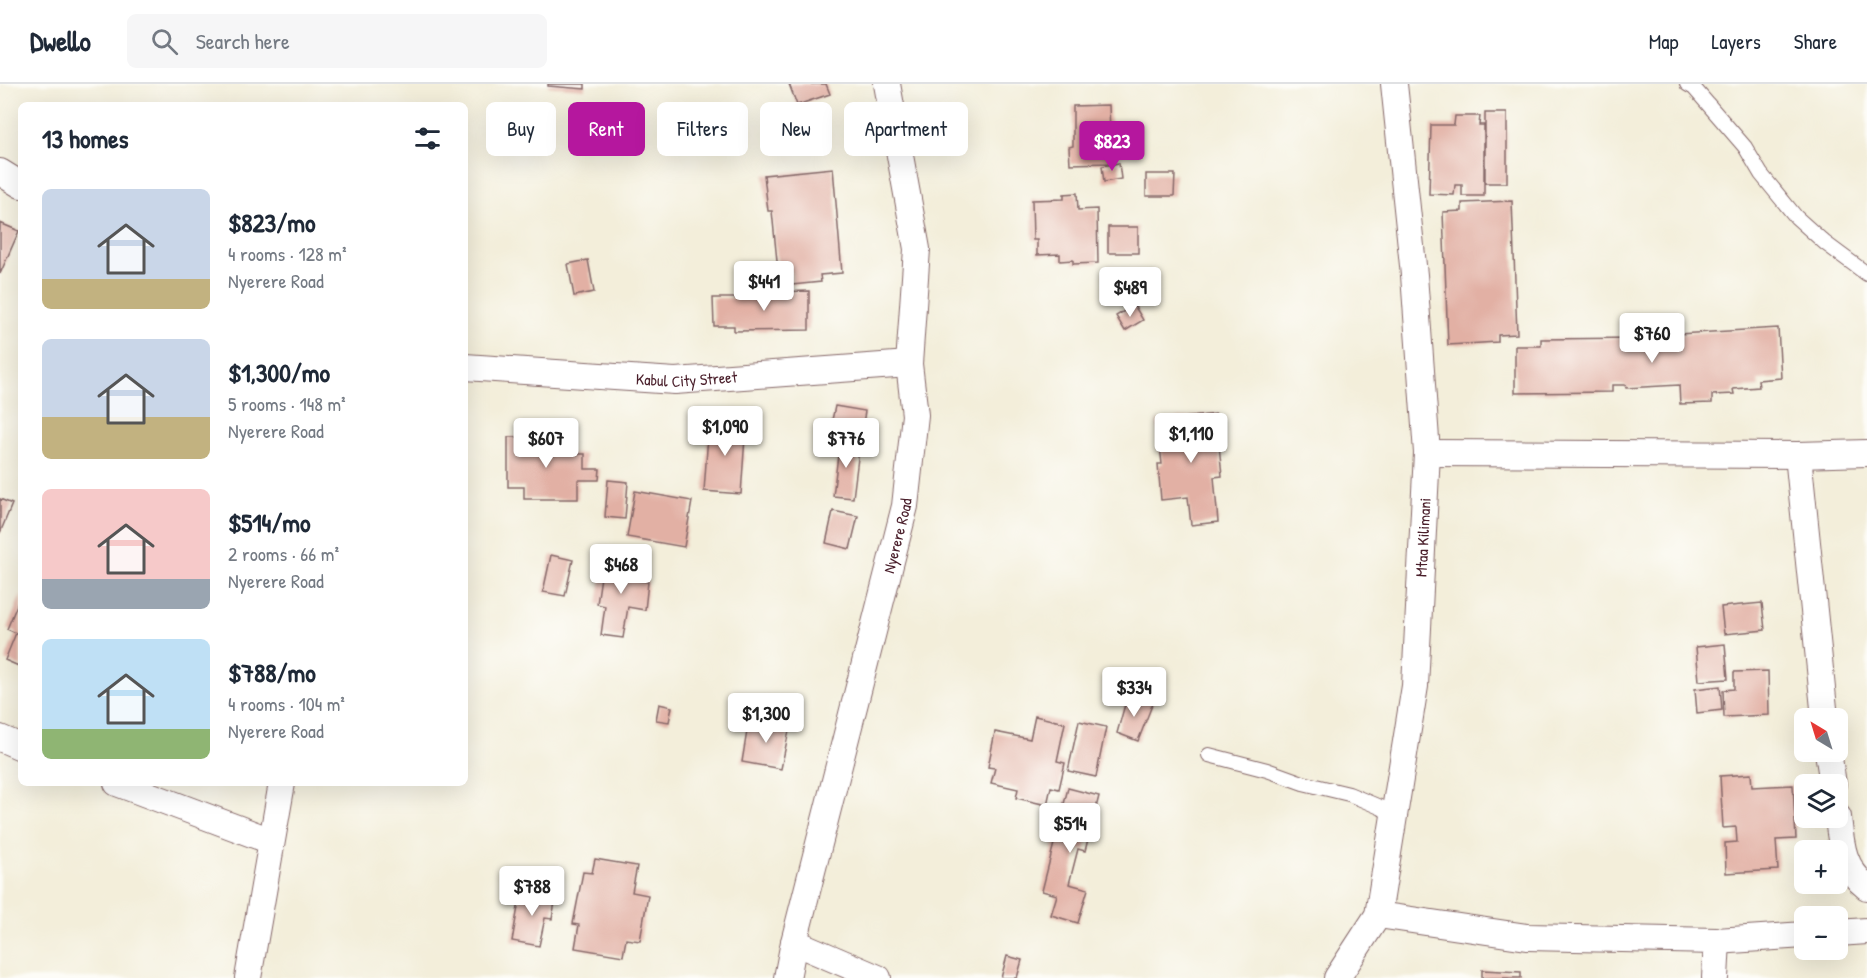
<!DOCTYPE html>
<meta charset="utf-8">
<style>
:root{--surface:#fff;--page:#f6f6f7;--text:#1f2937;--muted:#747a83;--line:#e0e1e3;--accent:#b5179e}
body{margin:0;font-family:"Patrick Hand",sans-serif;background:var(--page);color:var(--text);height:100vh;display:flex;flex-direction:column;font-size:22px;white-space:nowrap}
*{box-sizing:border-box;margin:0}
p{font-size:20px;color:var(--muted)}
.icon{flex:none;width:33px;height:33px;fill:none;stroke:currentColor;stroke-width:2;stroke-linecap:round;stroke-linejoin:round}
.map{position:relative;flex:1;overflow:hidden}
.drawer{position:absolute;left:18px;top:18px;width:450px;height:684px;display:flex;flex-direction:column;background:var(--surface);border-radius:9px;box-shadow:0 6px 24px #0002}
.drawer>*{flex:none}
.hud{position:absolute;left:486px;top:18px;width:570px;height:54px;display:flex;gap:12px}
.needle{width:39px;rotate:322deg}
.buttons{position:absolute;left:1794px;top:624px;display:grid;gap:12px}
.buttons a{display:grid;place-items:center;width:54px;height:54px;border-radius:9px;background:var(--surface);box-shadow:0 6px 24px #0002;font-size:30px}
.price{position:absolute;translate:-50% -51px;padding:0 14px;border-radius:6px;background:#fff;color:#222;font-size:20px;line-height:39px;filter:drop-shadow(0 2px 3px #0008)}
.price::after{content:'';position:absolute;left:50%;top:36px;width:18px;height:14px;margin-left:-9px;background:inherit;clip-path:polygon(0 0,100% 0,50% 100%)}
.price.current{background:var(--accent);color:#fff}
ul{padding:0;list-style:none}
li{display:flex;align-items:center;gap:18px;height:150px;padding:0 24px}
li span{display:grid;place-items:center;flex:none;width:168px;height:120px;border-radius:9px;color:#555}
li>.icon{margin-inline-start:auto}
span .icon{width:72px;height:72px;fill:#fffc;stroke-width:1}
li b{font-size:26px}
h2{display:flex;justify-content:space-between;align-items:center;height:72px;padding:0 24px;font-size:26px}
.tag{padding:0 21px;border-radius:9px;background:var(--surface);box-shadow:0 6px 24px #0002;font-size:21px;line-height:54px}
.tag.current{background:var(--accent);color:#fff}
header{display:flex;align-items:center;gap:36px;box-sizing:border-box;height:84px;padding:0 30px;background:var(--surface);border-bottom:2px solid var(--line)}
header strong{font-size:28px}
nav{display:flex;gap:33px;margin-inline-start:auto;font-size:21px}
.search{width:420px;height:54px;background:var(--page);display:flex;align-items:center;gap:15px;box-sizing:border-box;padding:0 21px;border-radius:9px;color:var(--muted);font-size:22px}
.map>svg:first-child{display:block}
</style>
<header>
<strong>Dwello</strong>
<div class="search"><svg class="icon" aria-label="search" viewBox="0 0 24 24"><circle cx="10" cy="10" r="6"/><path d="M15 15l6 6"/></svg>Search here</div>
<nav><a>Map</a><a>Layers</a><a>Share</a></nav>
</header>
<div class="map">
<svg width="1867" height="894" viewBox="0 0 1867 894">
<rect width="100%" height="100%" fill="#fdfcf7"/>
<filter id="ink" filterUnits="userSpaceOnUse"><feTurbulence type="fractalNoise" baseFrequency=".0167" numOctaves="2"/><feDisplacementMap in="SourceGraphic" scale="12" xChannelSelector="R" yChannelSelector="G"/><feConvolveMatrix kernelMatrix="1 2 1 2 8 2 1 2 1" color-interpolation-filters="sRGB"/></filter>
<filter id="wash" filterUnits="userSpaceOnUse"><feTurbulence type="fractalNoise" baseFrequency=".008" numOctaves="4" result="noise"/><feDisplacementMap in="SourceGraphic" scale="24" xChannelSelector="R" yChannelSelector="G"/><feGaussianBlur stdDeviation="1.35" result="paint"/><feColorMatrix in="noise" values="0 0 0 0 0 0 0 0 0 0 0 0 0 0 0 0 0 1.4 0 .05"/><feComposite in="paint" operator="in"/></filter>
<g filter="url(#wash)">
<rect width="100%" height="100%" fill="#f3eeda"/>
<g id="blocks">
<!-- building -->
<path fill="#e2b0a4" d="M548 0H585V5L548 2Z
M789 0H826L830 10 797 21Z
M1109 21 1111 79 1070 80 1069 63 1073 62V22Z
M1485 29H1507V99H1485Z
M1455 32H1480L1479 41H1484V112H1462V101H1455L1454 111 1429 110 1431 41H1454Z
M1119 79 1121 95 1104 98 1102 82Z
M833 84 842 189 820 191 821 198 792 201 791 186 778 187 772 127H768L764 91Z
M1146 90H1175L1174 112H1146Z
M1077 109 1078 126 1097 125 1098 179 1073 180V176L1060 177V170L1037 171V156H1033L1032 116 1064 115V110Z
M1512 117 1517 250 1498 251V258L1448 261 1443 128 1462 127V119Z
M0 139 19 147 0 190Z
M1108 143H1138V169H1108Z
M588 176 594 208 574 212 568 180Z
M1104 189H1152V215L1104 214Z
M809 207V246L734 247V242H714L713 214H768V208Z
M1134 221 1143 236 1125 247 1116 232Z
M1778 244 1781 294 1758 296 1759 303 1733 305 1734 310 1712 311V319L1680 320 1679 301 1626 304 1625 301H1612V308L1515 309V262H1541V255L1638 254V260H1646L1645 252Z
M835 322 865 327 862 346 831 341Z
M1216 330 1222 392 1214 393 1218 438 1191 441 1188 413 1161 416 1158 380H1162L1157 337Z
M709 337 746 339 741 410 704 407Z
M508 353H561V370H585V385H600L599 396H578V415H524V403H508Z
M840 355 860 358 853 414 833 412Z
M608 396 628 398 625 435 605 433Z
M635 407 692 417 684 463 627 453Z
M0 415 12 420 0 449Z
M833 427 858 432 850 465 826 459Z
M551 471 573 476 565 512 543 508Z
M615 471 639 475 636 496 648 498 645 526 628 523 623 554 601 551 605 522 597 520 602 486 613 488Z
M21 511V583L5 576 16 549 7 545Z
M1762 519 1765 546 1724 550 1721 523Z
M1725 560 1728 595 1699 597 1696 563Z
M1768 587 1769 631 1724 633 1723 606 1734 605V588Z
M1720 602 1722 626 1697 629 1695 605Z
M1154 616 1138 657 1117 649 1126 617Z
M659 620 672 623 669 638 656 636Z
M1035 632 1065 639 1057 677 1065 679 1059 705 1051 703 1047 721 1016 714 1018 705 991 699 995 684 988 683 995 648 1030 655Z
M749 635 790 642 781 685 742 678Z
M1079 637 1106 643 1096 693 1068 687Z
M1751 690 1752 703 1793 701 1796 755 1776 756 1778 786 1726 789 1725 759 1737 758 1736 743 1723 744 1720 692Z
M1068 704 1099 712 1085 767 1078 765 1069 800 1088 805 1078 839 1051 831 1057 811 1042 807Z
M595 775 637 782 632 808 648 811 640 857 626 855 623 872 575 864 579 841 573 840 583 788 592 789Z
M521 806 556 812 552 835 545 834 539 862 512 857Z
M1007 872 1022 876 1017 894H1001Z
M1482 886 1521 888V894H1482Z"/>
</g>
</g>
<g filter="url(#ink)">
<use href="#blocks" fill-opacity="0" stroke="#856768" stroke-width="1.5"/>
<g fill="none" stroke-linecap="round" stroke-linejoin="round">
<defs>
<path id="lane" d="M1687 0 1694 4 1745 63 1761 90 1796 133 1825 159 1867 190
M1209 671 1267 686 1303 699 1349 710 1382 724 1394 733"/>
<g id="street">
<path d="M0 88 21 101"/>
<path id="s1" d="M465 283 675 297 909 280"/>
<path d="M1427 369 1798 371 1867 369"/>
<path d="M1798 371 1825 634"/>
<path d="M0 654 21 663"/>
<path d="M1828 668 1833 700"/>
<path d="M117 699 271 757"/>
<path d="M1838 733C1841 761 1843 785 1867 803"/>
<path d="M1378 831 1527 853 1717 857 1804 851"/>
<path d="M1838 849 1867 847"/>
<path d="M794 858 878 894"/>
<path d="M248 894 282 699"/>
<path id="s2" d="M787 894 794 858 905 422 915 331 909 280 917 165 887 0"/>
<path id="s3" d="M1337 894 1378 831 1415 602 1427 369 1414 191 1394 0"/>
<path d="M1715 894 1717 857"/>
</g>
</defs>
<!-- lane casing -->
<use href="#lane" stroke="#856768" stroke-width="16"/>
<!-- street casing -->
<use href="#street" stroke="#856768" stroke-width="28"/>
<!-- lane -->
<use href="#lane" stroke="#fff" stroke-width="14"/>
<!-- street -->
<use href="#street" stroke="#fff" stroke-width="26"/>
</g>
</g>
<g text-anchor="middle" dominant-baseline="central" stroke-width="5" stroke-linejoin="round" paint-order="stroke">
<!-- street labels -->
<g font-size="16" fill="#4a1f2b" stroke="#fdfcf7">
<text stroke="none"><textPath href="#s1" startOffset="222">Kabul City Street</textPath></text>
<text stroke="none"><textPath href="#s2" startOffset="456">Nyerere Road</textPath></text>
<text stroke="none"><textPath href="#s3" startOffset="456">Mtaa Kilimani</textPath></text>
</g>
</g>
</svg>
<div class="buttons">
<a><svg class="needle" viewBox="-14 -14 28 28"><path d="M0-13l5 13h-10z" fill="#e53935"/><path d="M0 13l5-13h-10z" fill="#747a83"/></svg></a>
<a><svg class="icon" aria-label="layers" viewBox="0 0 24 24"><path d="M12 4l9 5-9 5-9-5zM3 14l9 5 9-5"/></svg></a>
<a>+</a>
<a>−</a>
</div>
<b class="price current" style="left:1112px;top:88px">$823</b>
<b class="price" style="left:764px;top:228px">$441</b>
<b class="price" style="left:1130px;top:234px">$489</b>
<b class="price" style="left:1652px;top:280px">$760</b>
<b class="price" style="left:725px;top:373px">$1,090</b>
<b class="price" style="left:1191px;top:380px">$1,110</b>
<b class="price" style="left:546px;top:385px">$607</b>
<b class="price" style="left:846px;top:385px">$776</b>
<b class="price" style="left:621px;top:511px">$468</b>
<b class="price" style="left:1134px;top:634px">$334</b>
<b class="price" style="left:766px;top:660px">$1,300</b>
<b class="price" style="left:1070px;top:770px">$514</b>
<b class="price" style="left:532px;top:833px">$788</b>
<div class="hud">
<a class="tag">Buy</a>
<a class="tag current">Rent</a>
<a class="tag">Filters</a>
<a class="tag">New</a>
<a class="tag">Apartment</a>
</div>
<section class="drawer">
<h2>13 homes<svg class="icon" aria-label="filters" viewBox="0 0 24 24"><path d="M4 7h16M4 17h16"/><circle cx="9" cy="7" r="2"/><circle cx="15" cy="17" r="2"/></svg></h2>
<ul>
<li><span style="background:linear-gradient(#c9d6e8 75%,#c2b280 0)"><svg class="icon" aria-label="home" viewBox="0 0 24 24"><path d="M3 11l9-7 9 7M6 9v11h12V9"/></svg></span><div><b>$823/mo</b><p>4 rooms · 128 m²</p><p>Nyerere Road</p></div></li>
<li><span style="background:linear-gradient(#c9d6e8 65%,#c2b280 0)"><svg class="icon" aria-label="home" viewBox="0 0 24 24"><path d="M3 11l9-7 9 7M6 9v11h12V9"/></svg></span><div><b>$1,300/mo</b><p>5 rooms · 148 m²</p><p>Nyerere Road</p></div></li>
<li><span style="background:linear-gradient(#f6c9c9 75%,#9aa5b1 0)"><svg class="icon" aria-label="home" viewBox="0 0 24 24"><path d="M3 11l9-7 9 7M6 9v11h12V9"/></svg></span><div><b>$514/mo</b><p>2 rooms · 66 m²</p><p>Nyerere Road</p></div></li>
<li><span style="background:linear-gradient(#bfe0f5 75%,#8fb573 0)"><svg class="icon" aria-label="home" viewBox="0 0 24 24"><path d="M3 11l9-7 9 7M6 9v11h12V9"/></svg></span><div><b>$788/mo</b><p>4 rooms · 104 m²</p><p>Nyerere Road</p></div></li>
</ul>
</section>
</div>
